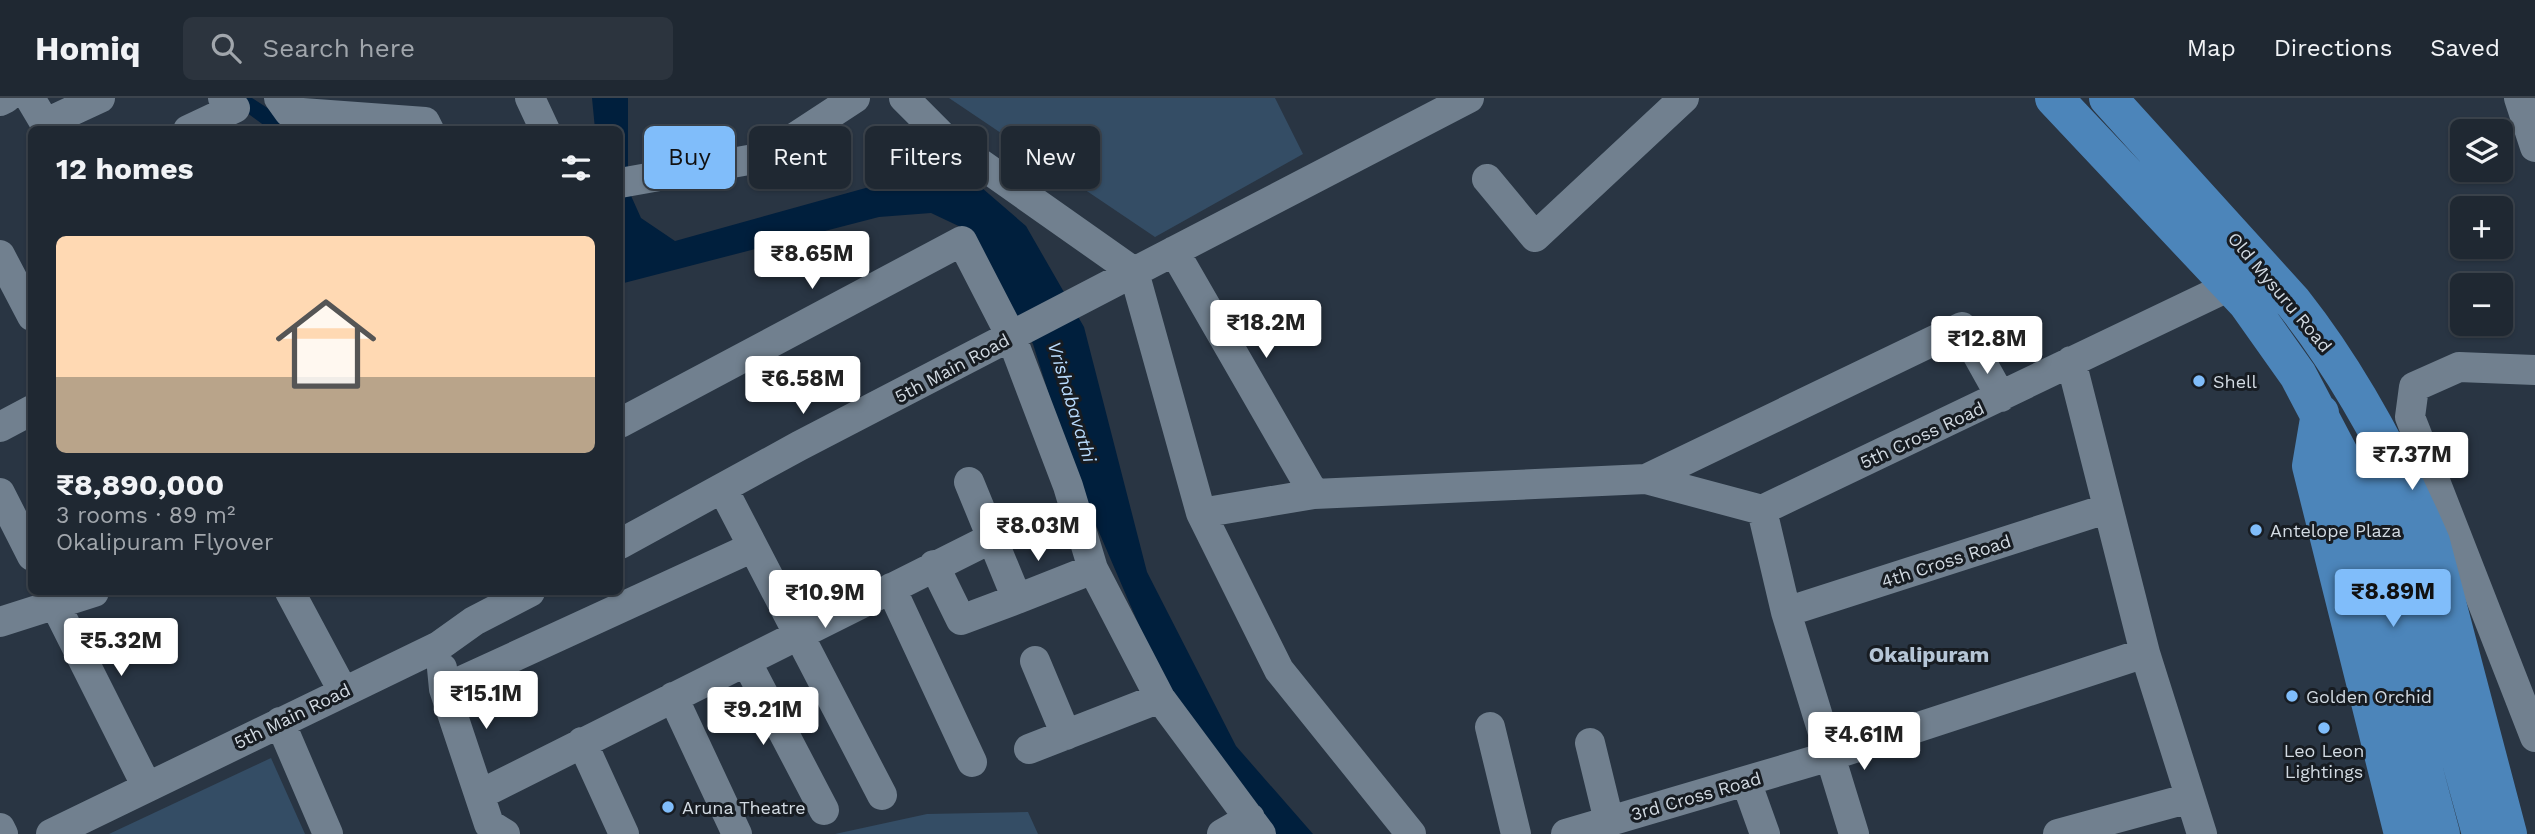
<!DOCTYPE html>
<meta charset="utf-8">
<style>
:root{--surface:#1f2832;--page:#2c343e;--text:#f1f3f6;--muted:#a1a6ac;--line:#3c444d;--accent:#80bdfa}
body{margin:0;font-family:"Work Sans",sans-serif;background:var(--page);color:var(--text);height:100vh;display:flex;flex-direction:column;font-size:26px;white-space:nowrap}
*{box-sizing:border-box;margin:0}
p{font-size:23px;color:var(--muted)}
.icon{flex:none;width:38px;height:38px;fill:none;stroke:currentColor;stroke-width:2;stroke-linecap:round;stroke-linejoin:round}
.map{position:relative;flex:1;overflow:hidden}
.details{position:absolute;left:28px;top:28px;width:595px;height:469px;display:flex;flex-direction:column;background:var(--surface);border-radius:10px;box-shadow:0 2px 5px #0004,0 0 0 2px var(--line)}
.details>*{flex:none}
.hud{position:absolute;left:644px;top:28px;width:665px;height:63px;display:flex;gap:14px}
.controls{position:absolute;left:2450px;top:21px;display:grid;gap:14px}
.controls a{display:grid;place-items:center;width:63px;height:63px;border-radius:10px;background:var(--surface);box-shadow:0 2px 5px #0004,0 0 0 2px var(--line);font-size:35px}
.price{position:absolute;translate:-50% -60px;padding:0 16px;border-radius:7px;background:#fff;color:#222;font-size:23px;line-height:46px;filter:drop-shadow(0 2px 4px #0008)}
.price::after{content:'';position:absolute;left:50%;top:42px;width:21px;height:16px;margin-left:-10px;background:inherit;clip-path:polygon(0 0,100% 0,50% 100%)}
.price.current{background:var(--accent);color:#111}
ul{padding:0;list-style:none}
li{display:grid;align-content:center;gap:14px;height:371px;padding:0 28px}
li span{display:grid;place-items:center;height:217px;border-radius:10px;color:#555}
li>.icon{margin-inline-start:auto}
span .icon{width:126px;height:126px;fill:#fffc;stroke-width:1}
li b{font-size:30px}
h2{display:flex;justify-content:space-between;align-items:center;height:84px;padding:0 28px;font-size:30px}
.tag{padding:0 24px;border-radius:10px;background:var(--surface);box-shadow:0 2px 5px #0004,0 0 0 2px var(--line);font-size:24px;line-height:63px}
.tag.current{background:var(--accent);color:#111}
header{display:flex;align-items:center;gap:42px;box-sizing:border-box;height:98px;padding:0 35px;background:var(--surface);border-bottom:2px solid var(--line)}
header strong{font-size:33px}
nav{display:flex;gap:38px;margin-inline-start:auto;font-size:24px}
.search{width:490px;height:63px;background:var(--page);display:flex;align-items:center;gap:18px;box-sizing:border-box;padding:0 24px;border-radius:10px;color:var(--muted);font-size:26px}
.map>svg:first-child{display:block}
</style>
<header>
<strong>Homiq</strong>
<div class="search"><svg class="icon" aria-label="search" viewBox="0 0 24 24"><circle cx="10" cy="10" r="6"/><path d="M15 15l6 6"/></svg>Search here</div>
<nav><a>Map</a><a>Directions</a><a>Saved</a></nav>
</header>
<div class="map">
<svg width="2535" height="736" viewBox="0 0 2535 736">
<rect width="100%" height="100%" fill="#293543"/>
<!-- green -->
<path fill="#344d65" d="M949 0H1275L1303 56 1155 139Z
M271 660 305 736H109Z
M1028 714 1038 736H835L927 716Z"/>
<!-- water -->
<path fill="#001f3d" d="M227 0H252L300 31H269Z
M592 0H628V91L641 120 675 143 916 76 946 59 1026 128 1084 229 1147 474 1236 648 1313 736H1272L1169 597 1074 376 1033 246 967 132 931 115 879 119 620 186V32L595 31Z"/>
<g fill="none" stroke-linecap="round" stroke-linejoin="round">
<!-- minor -->
<path stroke="#71808f" stroke-width="30" d="M30 0 49 32
M279 0 289 14 425 24 429 32
M530 0 545 32
M904 0 944 40 1134 174 1201 415 1279 572 1411 736
M2519 0 2535 49
M0 3 6 0
M46 25 100 0
M188 32 235 10 223 0
M1487 81 1535 139 1684 0
M620 85 765 59 855 0
M1174 153 1314 396
M0 157 32 218
M2071 263 2145 555 2202 736
M2535 272 2459 269 2414 289 2410 319 2535 639
M620 325 962 143 1011 238 1068 388 1093 471 1160 600 1261 736
M0 329 32 312
M1646 381 1962 229 2001 299
M969 384 1017 501 1093 471
M723 391 882 697
M0 395 32 458
M1762 412 2232 187
M1762 412 1786 514 1854 736
M1201 415 1314 396 1646 381 1762 412
M620 446 799 348 1469 0
M934 467 961 522 1017 501
M891 490 972 664
M49 494 147 689
M290 494 343 593
M1786 514 2106 411
M0 524 94 494
M746 563 824 712
M1035 563 1066 637
M442 570 444 591 489 726 505 736
M444 591 753 449
M673 599 737 736
M280 624 328 736
M1490 629 1516 736
M582 644 624 736
M1590 645 1609 723
M1029 651 1160 600
M1746 683 1765 736
M481 696 990 441
M0 730 3 736
M51 736 439 548 474 523 530 494
M1222 736 1250 720
M1566 736 1830 658 2145 555
M2058 736 2190 700"/>
<!-- major -->
<path stroke="#4c85ba" stroke-width="38" d="M2054 0 2247 205 2298 277 2339 355 2441 736
M2108 0 2293 204C2350 276 2394 359 2431 444L2508 736
M2320 315 2311 368 2403 736
M2383 382 2481 736"/>
</g>
<!-- markers -->
<g fill="#80bdfa" stroke="#171c22" stroke-width="2.5">
<circle cx="2199" cy="283" r="7"/>
<circle cx="2256" cy="432" r="7"/>
<circle cx="2292" cy="598" r="7"/>
<circle cx="2324" cy="630" r="7"/>
<circle cx="668" cy="709" r="7"/>
</g>
<g text-anchor="middle" dominant-baseline="central" stroke-width="6" stroke-linejoin="round" paint-order="stroke">
<!-- street labels -->
<g font-size="18" fill="#d2dae2" stroke="#171c22">
<text transform="translate(2280 194) rotate(50)">Old Mysuru Road</text>
<text transform="translate(952 270) rotate(-28)">5th Main Road</text>
<text transform="translate(1922 337) rotate(-25)">5th Cross Road</text>
<text transform="translate(1946 463) rotate(-18)">4th Cross Road</text>
<text transform="translate(292 618) rotate(-26)">5th Main Road</text>
<text transform="translate(1696 698) rotate(-16)">3rd Cross Road</text>
</g>
<!-- poi labels -->
<g font-size="18" fill="#d2dae2" stroke="#171c22" text-anchor="start">
<text x="2213" y="283">Shell</text>
<text x="2270" y="432">Antelope Plaza</text>
<text x="2306" y="598">Golden Orchid</text>
<text x="2324" y="652" text-anchor="middle">Leo Leon<tspan x="2324" dy="21">Lightings</tspan></text>
<text x="682" y="709">Aruna Theatre</text>
</g>
<!-- water labels -->
<g font-size="19" font-style="italic" fill="#b9dbfd" stroke="#171c22">
<text transform="translate(1072 304) rotate(73)">Vrishabavathi</text>
</g>
<!-- quarter labels -->
<g font-size="21" font-weight="bold" fill="#b5c5d6" stroke="#171c22">
<text x="1929" y="556">Okalipuram</text>
</g>
</g>
</svg>
<div class="controls">
<a><svg class="icon" aria-label="layers" viewBox="0 0 24 24"><path d="M12 4l9 5-9 5-9-5zM3 14l9 5 9-5"/></svg></a>
<a>+</a>
<a>−</a>
</div>
<b class="price" style="left:812px;top:193px">₹8.65M</b>
<b class="price" style="left:1266px;top:262px">₹18.2M</b>
<b class="price" style="left:1987px;top:278px">₹12.8M</b>
<b class="price" style="left:803px;top:318px">₹6.58M</b>
<b class="price" style="left:2412px;top:394px">₹7.37M</b>
<b class="price" style="left:1038px;top:465px">₹8.03M</b>
<b class="price current" style="left:2393px;top:531px">₹8.89M</b>
<b class="price" style="left:825px;top:532px">₹10.9M</b>
<b class="price" style="left:121px;top:580px">₹5.32M</b>
<b class="price" style="left:486px;top:633px">₹15.1M</b>
<b class="price" style="left:763px;top:649px">₹9.21M</b>
<b class="price" style="left:1864px;top:674px">₹4.61M</b>
<div class="hud">
<a class="tag current">Buy</a>
<a class="tag">Rent</a>
<a class="tag">Filters</a>
<a class="tag">New</a>
</div>
<section class="details">
<h2>12 homes<svg class="icon" aria-label="filters" viewBox="0 0 24 24"><path d="M4 7h16M4 17h16"/><circle cx="9" cy="7" r="2"/><circle cx="15" cy="17" r="2"/></svg></h2>
<ul>
<li><span style="background:linear-gradient(#ffd9b3 65%,#b9a48a 0)"><svg class="icon" aria-label="home" viewBox="0 0 24 24"><path d="M3 11l9-7 9 7M6 9v11h12V9"/></svg></span><div><b>₹8,890,000</b><p>3 rooms · 89 m²</p><p>Okalipuram Flyover</p></div></li>
</ul>
</section>
</div>
